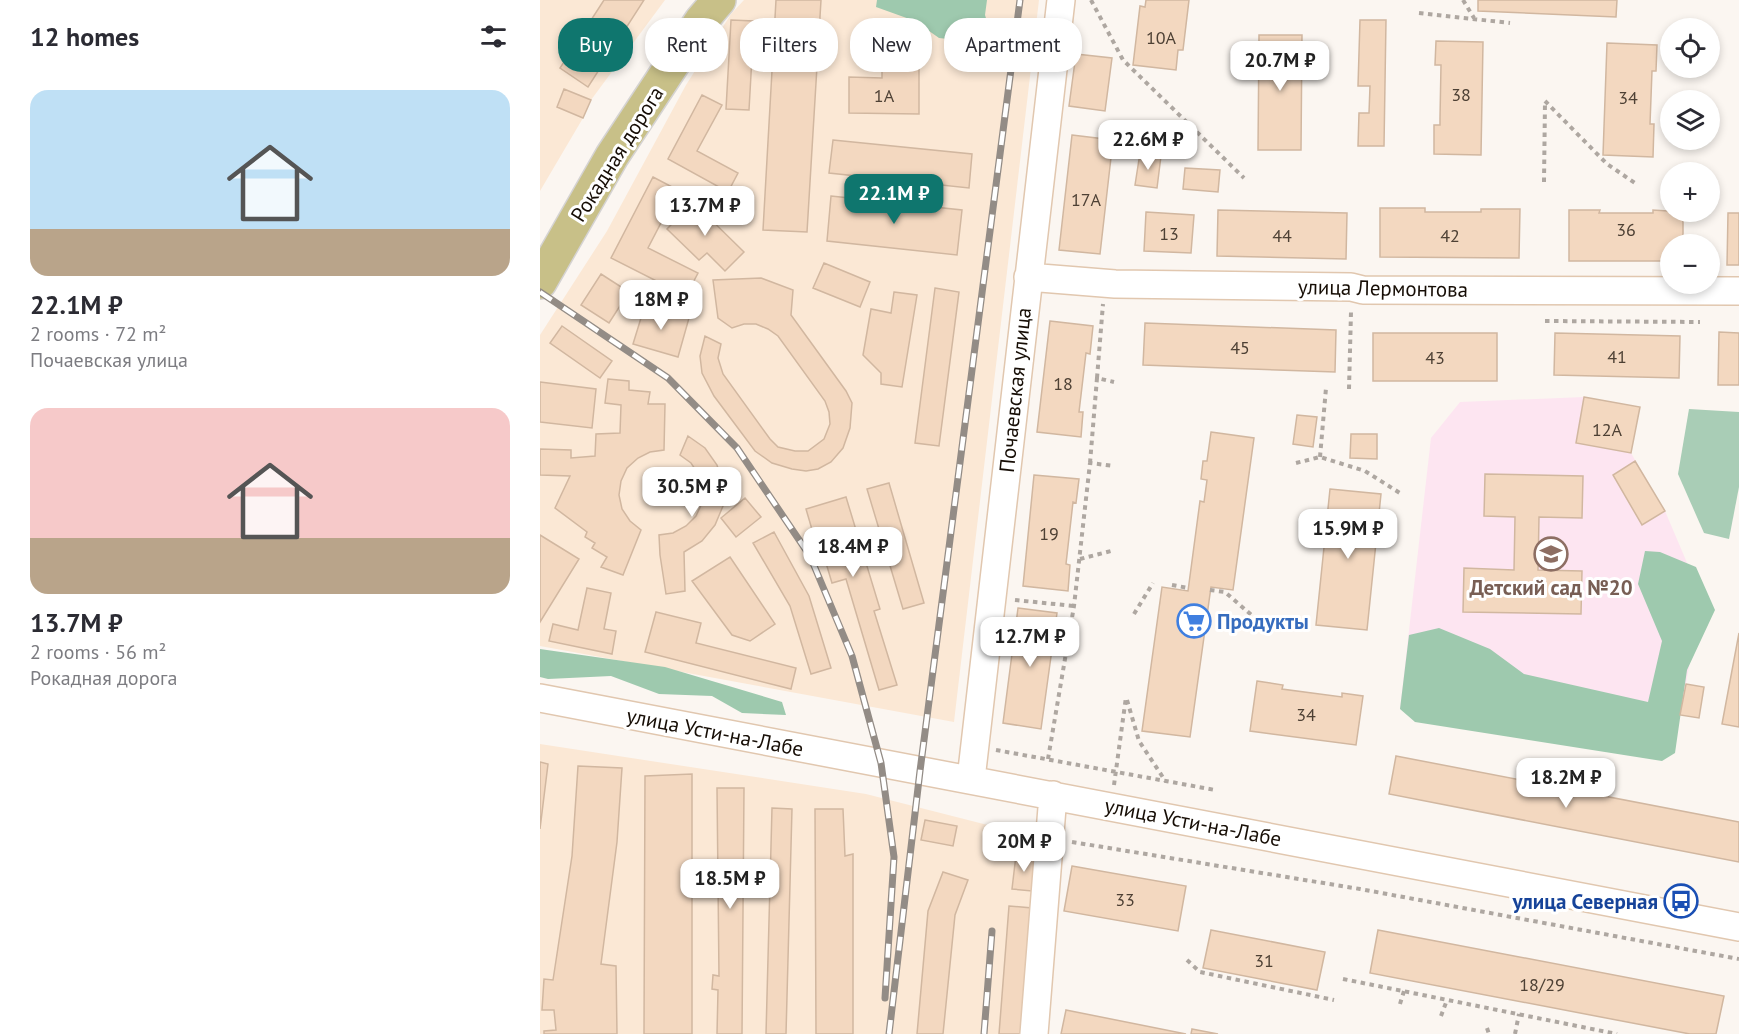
<!DOCTYPE html>
<meta charset="utf-8">
<style>
:root{--surface:#fff;--page:#f7f7f7;--text:#2b2b33;--muted:#7c7c81;--accent:#0f766e}
body{margin:0;font-family:"PT Sans",sans-serif;background:var(--page);color:var(--text);height:100vh;display:flex;flex-direction:column;font-size:22px;white-space:nowrap}
*{box-sizing:border-box;margin:0}
p{font-size:20px;color:var(--muted)}
.icon{flex:none;width:33px;height:33px;fill:none;stroke:currentColor;stroke-width:2;stroke-linecap:round;stroke-linejoin:round}
.map{position:relative;flex:1;overflow:hidden}
.panel{display:flex;flex-direction:column;background:var(--surface);width:540px}
.panel>*{flex:none}
.banner{position:absolute;left:18px;top:18px;width:570px;height:54px;display:flex;gap:12px}
.fabs{position:absolute;left:1120px;top:18px;display:grid;gap:12px}
.fabs a{display:grid;place-items:center;width:60px;height:60px;border-radius:50%;background:var(--surface);box-shadow:0 3px 9px #0003;font-size:30px}
.price{position:absolute;translate:-50% -51px;padding:0 14px;border-radius:12px;background:#fff;color:#222;font-size:20px;line-height:39px;filter:drop-shadow(0 2px 3px #0008)}
.price::after{content:'';position:absolute;left:50%;top:36px;width:18px;height:14px;margin-left:-9px;background:inherit;clip-path:polygon(0 0,100% 0,50% 100%)}
.price.selected{background:var(--accent);color:#fff}
ul{padding:0;list-style:none}
li{display:grid;align-content:center;gap:12px;height:318px;padding:0 30px}
li span{display:grid;place-items:center;height:186px;border-radius:18px;color:#555}
li>.icon{margin-inline-start:auto}
span .icon{width:108px;height:108px;fill:#fffc;stroke-width:1}
li b{font-size:26px}
h2{display:flex;justify-content:space-between;align-items:center;height:72px;padding:0 30px;font-size:26px}
.tag{padding:0 21px;border-radius:24px;background:var(--surface);box-shadow:0 3px 9px #0003;font-size:21px;line-height:54px}
.tag.selected{background:var(--accent);color:#fff}
main{display:flex;flex:1;min-height:0}
.map>svg:first-child{display:block}
</style>
<main>
<section class="panel">
<h2>12 homes<svg class="icon" aria-label="filters" viewBox="0 0 24 24"><path d="M4 7h16M4 17h16"/><circle cx="9" cy="7" r="2"/><circle cx="15" cy="17" r="2"/></svg></h2>
<ul>
<li><span style="background:linear-gradient(#bfe0f5 75%,#b9a48a 0)"><svg class="icon" aria-label="home" viewBox="0 0 24 24"><path d="M3 11l9-7 9 7M6 9v11h12V9"/></svg></span><div><b>22.1M ₽</b><p>2 rooms · 72 m²</p><p>Почаевская улица</p></div></li>
<li><span style="background:linear-gradient(#f6c9c9 70%,#b9a48a 0)"><svg class="icon" aria-label="home" viewBox="0 0 24 24"><path d="M3 11l9-7 9 7M6 9v11h12V9"/></svg></span><div><b>13.7M ₽</b><p>2 rooms · 56 m²</p><p>Рокадная дорога</p></div></li>
</ul>
</section>
<div class="map">
<svg width="1199" height="1034" viewBox="0 0 1199 1034">
<rect width="100%" height="100%" fill="#fbf6f1"/>
<!-- built -->
<path fill="#fbe8d5" d="M0 0H125L51 100 43 118 0 191Z
M204 0H499L414 722 0 646V335L67 231 146 85 191 14Z
M0 744 326 794 502 839 488 1034H0Z"/>
<!-- education -->
<path fill="#fde5f1" d="M1044 397 1036 443 1091 453 1125 511 1162 598 1140 715 860 709 891 438 920 402Z"/>
<!-- green -->
<path fill="#a9cdb6" d="M1149 409 1199 412V487L1189 539 1164 533 1138 474Z"/>
<!-- forest -->
<path fill="#9ec9ae" d="M337 0H447L445 15 454 44 399 38 375 21 336 7Z
M1105 551 1120 552 1156 567 1175 610 1147 670 1135 753 1122 761 875 722 860 709 869 635 899 628 950 649 984 674 1108 702 1122 641 1098 584Z
M0 649 125 667 242 702 246 715 202 713 172 696 119 694 71 676 8 679 0 677Z"/>
<!-- building -->
<path fill="#f3d8c0" stroke="#d1b7a0" stroke-width="1.5" d="M64 0H104L48 87 20 68Z
M236 0H281L267 232 223 230Z
M606 0H649L643 50H638L636 70 593 65 600 6 605 7Z
M938 0H1077L1076 17 938 11Z
M191 20 214 21 209 110 186 109Z
M820 20H846L844 146H818L819 113H829L830 86H818Z
M719 35H762L761 150H718Z
M896 41 943 42 941 155 894 154V125H900V118L901 65H895Z
M1067 43 1117 45 1116 71H1112L1110 124H1114L1113 157 1063 155Z
M342 48 379 49V114L309 113V77L342 78Z
M536 54 572 58 565 111 529 106Z
M24 89 51 100 43 118 17 107Z
M162 95 182 105 157 151 198 173 188 192 128 159Z
M532 135 573 140 560 254 519 250Z
M293 140 432 154 429 188 289 173Z
M600 153 621 156 617 188 595 185Z
M645 168 680 170 678 192 643 189Z
M113 177 138 190 108 248 158 273 146 296 71 258Z
M291 196 422 210 417 255 287 241Z
M153 202 204 252 185 271 167 253 159 260 127 229Z
M840 208H885V212H941V209H980L979 258 840 257Z
M678 210 807 213 806 259 677 256Z
M1029 210H1060L1059 213H1113V210L1143 212V244H1131V261H1029Z
M606 212 654 215 651 253 604 251Z
M1188 213H1199V265H1187Z
M284 263 330 282 320 307 273 288Z
M61 274 89 292 69 323 41 305Z
M221 278 253 290 251 315 306 391 312 403 310 428 303 448 291 462 278 469 266 471 252 469 232 463 215 451 174 396 162 373 160 356 165 336 181 344 178 358 183 374 230 439 238 447 255 451H268L284 439 290 424 289 412 285 401 238 336 228 329 216 324H204L192 328 178 318 173 280Z
M395 288 419 292 399 446 375 443Z
M354 292 377 295 362 387 341 384V373L323 355 331 309 351 313Z
M105 305 149 318 138 357 93 344Z
M510 321 553 326 550 354 546 353 539 412H543L541 437 497 432Z
M605 323 796 330 795 372 603 365Z
M22 326 72 361 60 378 10 343Z
M1179 332 1199 333V385H1178Z
M833 333H957V381H833Z
M1015 333 1140 336 1139 378 1014 375Z
M68 379 89 381V390L110 392 108 404H125L124 450 110 452 98 458 87 468 81 481 79 495 82 509 90 521 101 530 83 575 61 567 67 557 52 548 55 543 45 537 47 532 15 508 30 476 0 475V449L31 450V458L55 456 56 434 80 433 81 405 65 403Z
M0 382 56 389 52 428 0 422Z
M1044 397 1100 407 1091 453 1036 443Z
M757 415 777 417 773 447 753 444Z
M671 432 714 438 693 590 671 587 650 737 602 731 622 587 648 591 660 501 664 502 667 480 661 479 663 461H667Z
M811 434H837V459L810 458Z
M148 436 165 448 177 465 183 485V506L175 525 162 541 144 552 145 591 126 594 120 555 119 535 133 533 146 526 156 516 162 503 163 489 159 475 151 463 140 455Z
M1095 461 1125 511 1102 525 1073 475Z
M945 474 1043 476 1042 518 999 517 998 570 1042 571 1041 614 923 612 924 568 974 570 975 517 944 516Z
M494 475 539 479 536 503 533 502 526 564 530 565 528 591 483 586Z
M349 483 384 603 363 609 327 489Z
M790 489 841 494 827 630 776 625Z
M306 497 340 609 334 611 357 685 339 690 306 579 292 583 286 563 301 559 297 545 278 550 266 509Z
M205 498 221 517 196 537 181 518Z
M234 532 269 596 291 668 271 674 250 606 213 543Z
M0 535 39 559 0 622Z
M190 557 235 624 210 641 192 635 152 581Z
M47 588 71 593 64 629 76 631 72 654 9 641 13 624 38 630Z
M478 608 517 613 501 729 463 723Z
M116 612 161 623 156 643 256 668 251 689 105 652Z
M1199 633V727L1182 724Z
M717 681 743 685 742 689 802 697V693L823 696 816 745 710 731Z
M1146 684 1164 687 1159 718 1140 715Z
M856 756 1199 822V862L849 794Z
M0 762 8 764 0 829Z
M38 766 82 768 77 842 61 964 76 966 77 1034H4V1031L16 1030 14 1010H2L4 979 13 980 32 856Z
M152 774V1034H104L105 776Z
M177 788H204L202 1034H177L178 990 172 989 173 975 179 976Z
M232 808 252 809 246 1034H226Z
M275 809H303L305 856 313 854V1034H276Z
M385 820 417 826 413 846 381 840Z
M476 855 495 857 492 891 472 889Z
M532 866 646 886 638 931 524 911Z
M403 872 428 880 415 915 403 1034H377L388 911Z
M469 906 492 908 482 1034H459Z
M671 930 785 952 777 990 663 968Z
M838 930 1184 996 1176 1034H1150L830 973Z
M526 1010 646 1034H521Z
M652 1029 678 1034H651Z"/>
<g fill="none" stroke-linecap="round" stroke-linejoin="round">
<defs>
<path id="minor" d="M488 277 575 284 811 287 823 290 1199 291
M0 698 1199 927
M431 779 521 0
M494 1034 513 795"/>
<path id="major" d="M0 282 72 156 161 21 179 0"/>
</defs>
<!-- minor casing -->
<use href="#minor" stroke="#e1c7af" stroke-width="30"/>
<!-- major casing -->
<use href="#major" stroke="#d5d3d2" stroke-width="36"/>
<!-- path -->
<path stroke="#aea7a1" stroke-width="4" stroke-dasharray="4.5 4.5" stroke-linecap="butt" d="M551 0 583 60 704 178
M923 0 934 18
M879 13 970 23
M1005 101 1067 164 1095 183
M1004 182 1005 102
M1005 321 1160 322
M557 378 563 304
M809 389 811 312
M780 457 786 388
M550 463 557 378 574 382
M756 463 780 457 825 471 863 495
M540 559 571 551
M632 585 648 588
M670 590 685 592 716 619
M475 600 534 606
M594 614 613 583
M587 700 599 741 626 782
M456 750 675 790
M508 759 534 606 550 463 574 466
M574 785 586 697
M532 842 820 889 1199 959
M647 960 660 972 794 1000
M803 979 1077 1034
M860 1004 864 991
M901 1016 907 1000
M947 1028 949 1034
M975 1034 979 1014"/>
<!-- minor -->
<use href="#minor" stroke="#fff" stroke-width="27"/>
<!-- major -->
<use href="#major" stroke="#c8c088" stroke-width="33"/>
<defs>
<path id="rail" d="M0 292 128 378 197 448 270 556 312 656 341 763 354 857 345 998
M349 1034 380 771 480 0
M444 1034 452 931"/>
</defs>
<!-- rail casing -->
<use href="#rail" stroke="#938c86" stroke-width="7"/>
<!-- rail -->
<use href="#rail" stroke="#fff" stroke-width="4.5" stroke-dasharray="14" stroke-linecap="butt"/>
</g>
<!-- icons -->
<defs>
<symbol id="school-ring" viewBox="-11 -11 22 22"><circle r="9.5" fill="#fff" stroke="#8d6e63" stroke-width="1.5"/><path d="M0-5L7-2L0 1L-7-2ZM-4 1L0 2.5L4 1V4Q0 6-4 4Z" fill="#8d6e63"/></symbol>
<symbol id="supermarket-ring" viewBox="-11 -11 22 22"><circle r="9.5" fill="#fff" stroke="#3f7fe0" stroke-width="1.5"/><path d="M-6-5.5h2.5l.6 2H6L4.5 2H-2.5L-4.4-4H-6ZM-1.5 3.2a1.3 1.3 0 1 0 .1 0ZM3 3.2a1.3 1.3 0 1 0 .1 0Z" fill="#3f7fe0"/></symbol>
<symbol id="bus-ring" viewBox="-11 -11 22 22"><circle r="9.5" fill="#fff" stroke="#1a4fb4" stroke-width="1.5"/><path d="M-5-6H5V4H4V6H2V4H-2V6H-4V4H-5ZM-3.5-4V0h7V-4ZM-3.5 1.2v1.5H-2V1.2ZM2 1.2v1.5H3.5V1.2Z" fill="#1a4fb4"/></symbol>
</defs>
<g fill-rule="evenodd">
<use href="#school-ring" x="992" y="535" width="38" height="38"/>
<use href="#supermarket-ring" x="635" y="602" width="38" height="38"/>
<use href="#bus-ring" x="1122" y="882" width="38" height="38"/>
</g>
<g text-anchor="middle" dominant-baseline="central" stroke-width="6" stroke-linejoin="round" paint-order="stroke">
<!-- number labels -->
<g font-size="18" fill="#4d4034">
<text x="621" y="37">10А</text>
<text x="921" y="94">38</text>
<text x="344" y="95">1А</text>
<text x="1088" y="97">34</text>
<text x="546" y="199">17А</text>
<text x="1086" y="229">36</text>
<text x="629" y="233">13</text>
<text x="742" y="235">44</text>
<text x="910" y="235">42</text>
<text x="700" y="347">45</text>
<text x="1077" y="356">41</text>
<text x="895" y="357">43</text>
<text x="523" y="383">18</text>
<text x="1067" y="429">12А</text>
<text x="509" y="533">19</text>
<text x="766" y="714">34</text>
<text x="585" y="899">33</text>
<text x="724" y="960">31</text>
<text x="1002" y="984">18/29</text>
</g>
<!-- street labels -->
<g font-size="21" fill="#160d05" stroke="#fff">
<text transform="translate(77 154) rotate(-58)">Рокадная дорога</text>
<text transform="translate(843 288) rotate(1)">улица Лермонтова</text>
<text transform="translate(475 390) rotate(-84)">Почаевская улица</text>
<text transform="translate(175 732) rotate(11)">улица Усти-на-Лабе</text>
<text transform="translate(653 822) rotate(11)">улица Усти-на-Лабе</text>
</g>
<!-- education labels -->
<g font-size="21" font-weight="bold" fill="#785e54" stroke="#fff">
<text x="1011" y="587">Детский сад №20</text>
</g>
<!-- shop labels -->
<g font-size="21" font-weight="bold" fill="#366cbe" stroke="#fff" text-anchor="start">
<text x="677" y="621">Продукты</text>
</g>
<!-- transit labels -->
<g font-size="21" font-weight="bold" fill="#164399" stroke="#fff" text-anchor="end">
<text x="1118" y="901">улица Северная</text>
</g>
</g>
</svg>
<div class="fabs">
<a><svg class="icon" aria-label="locate" viewBox="0 0 24 24"><circle cx="12" cy="12" r="6"/><path d="M12 2v4M12 18v4M2 12h4M18 12h4"/></svg></a>
<a><svg class="icon" aria-label="layers" viewBox="0 0 24 24"><path d="M12 4l9 5-9 5-9-5zM3 14l9 5 9-5"/></svg></a>
<a>+</a>
<a>−</a>
</div>
<b class="price" style="left:740px;top:92px">20.7M ₽</b>
<b class="price" style="left:608px;top:171px">22.6M ₽</b>
<b class="price selected" style="left:354px;top:225px">22.1M ₽</b>
<b class="price" style="left:165px;top:237px">13.7M ₽</b>
<b class="price" style="left:121px;top:331px">18M ₽</b>
<b class="price" style="left:152px;top:518px">30.5M ₽</b>
<b class="price" style="left:808px;top:560px">15.9M ₽</b>
<b class="price" style="left:313px;top:578px">18.4M ₽</b>
<b class="price" style="left:490px;top:668px">12.7M ₽</b>
<b class="price" style="left:1026px;top:809px">18.2M ₽</b>
<b class="price" style="left:484px;top:873px">20M ₽</b>
<b class="price" style="left:190px;top:910px">18.5M ₽</b>
<div class="banner">
<a class="tag selected">Buy</a>
<a class="tag">Rent</a>
<a class="tag">Filters</a>
<a class="tag">New</a>
<a class="tag">Apartment</a>
</div>
</div>
</main>
